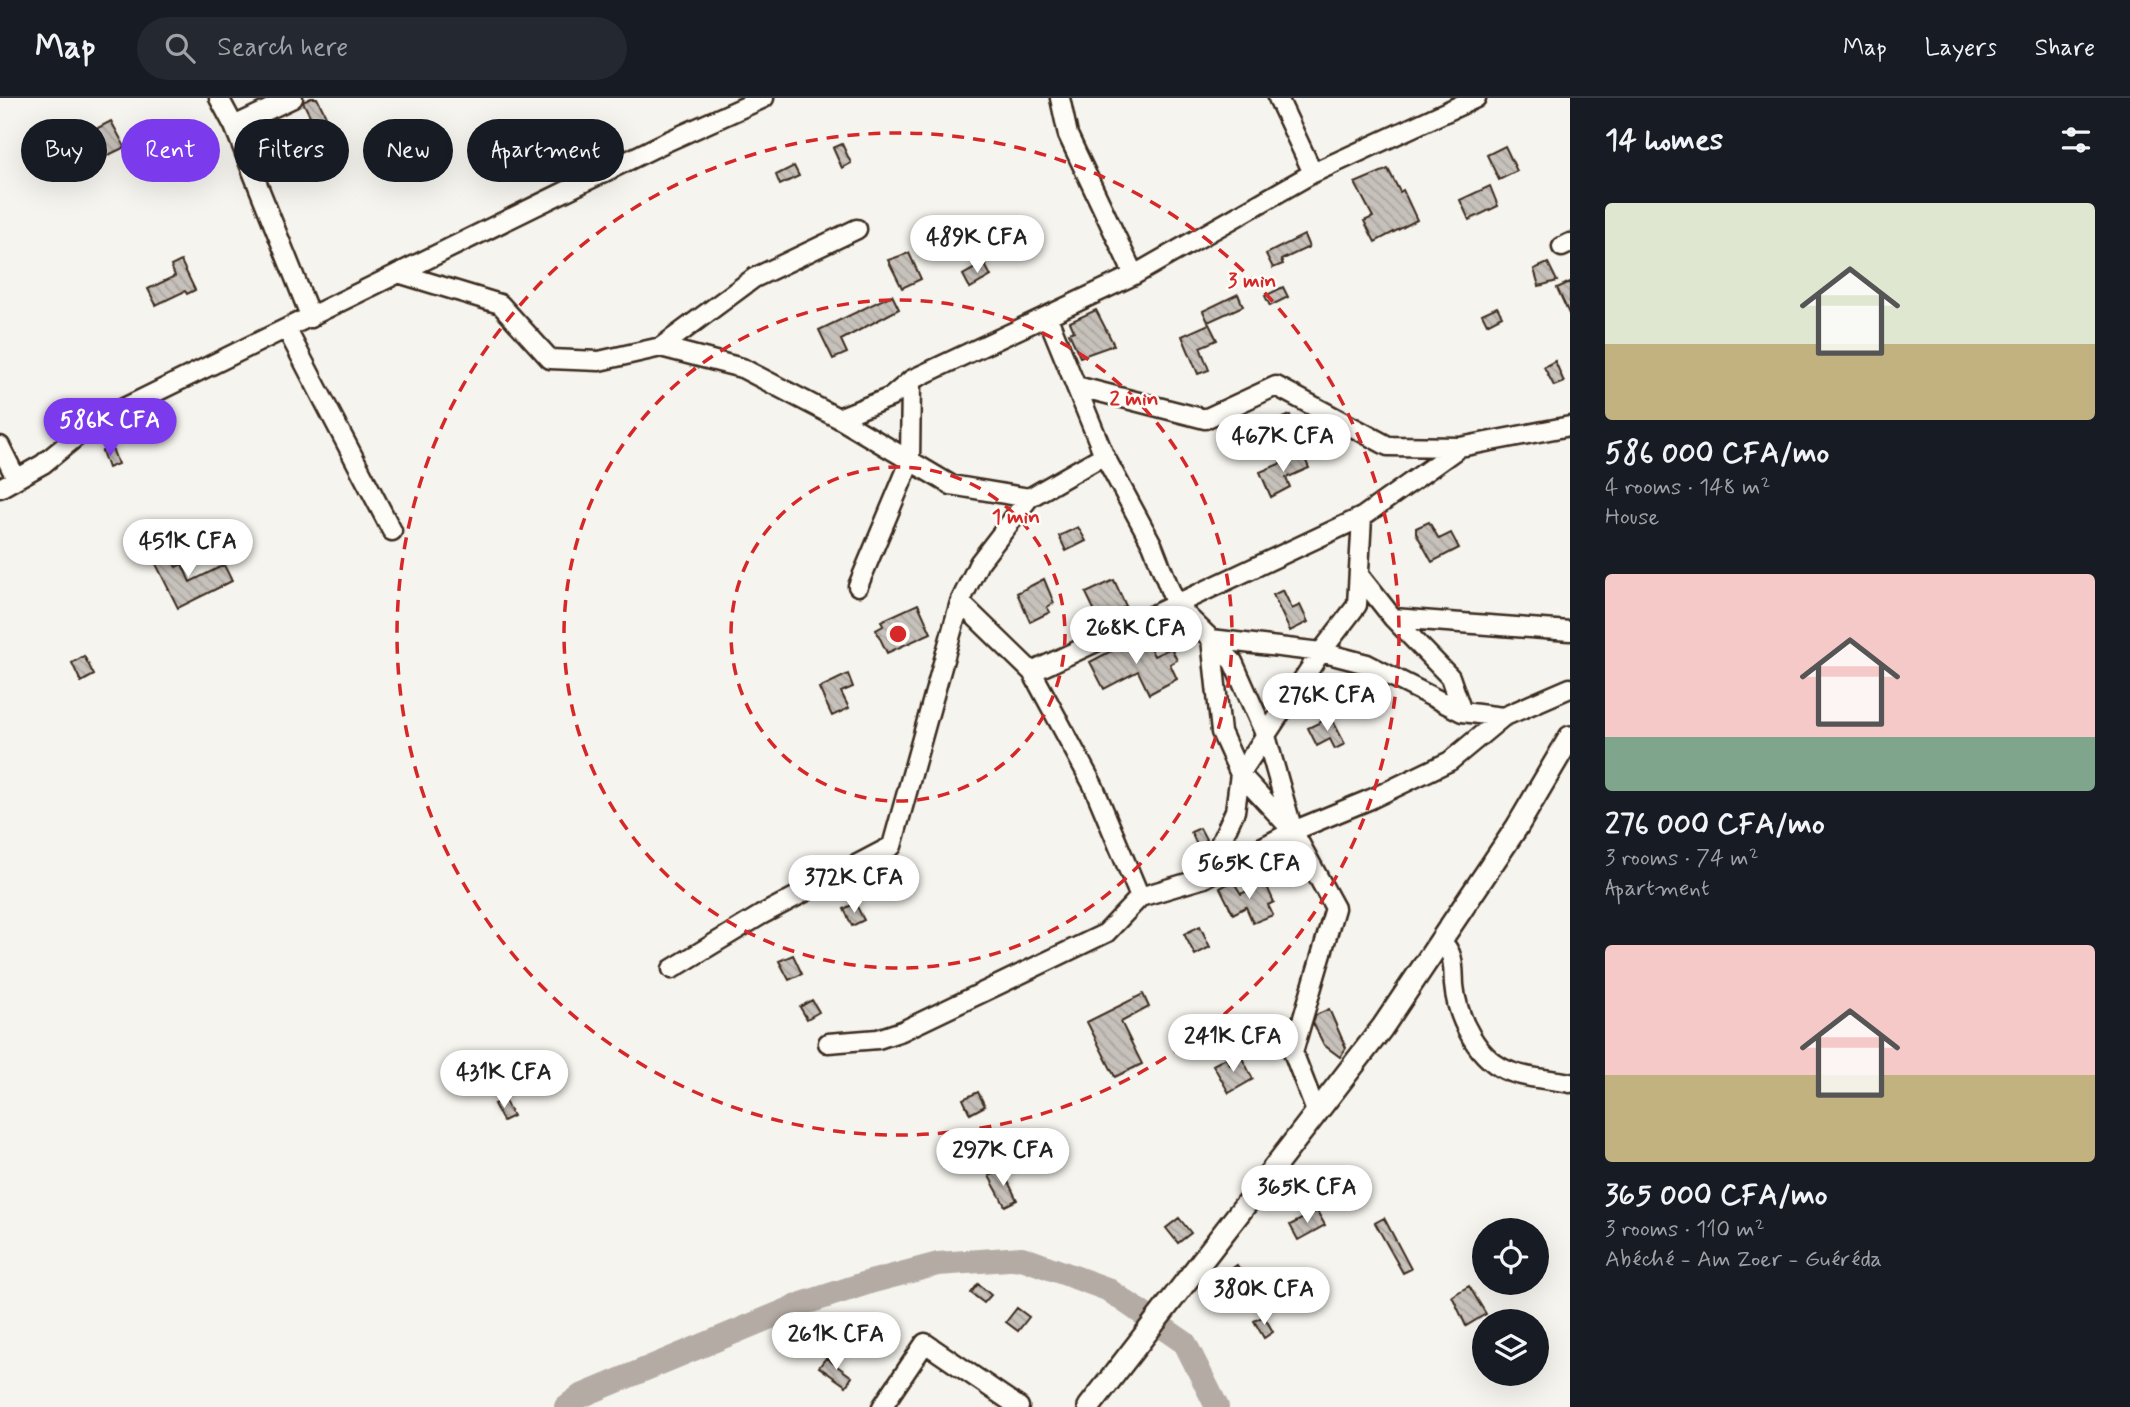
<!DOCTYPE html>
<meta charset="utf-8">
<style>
:root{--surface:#171b24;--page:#242831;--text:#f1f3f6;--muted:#9ea1a6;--line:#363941;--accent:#7c3aed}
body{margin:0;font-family:Mynerve,sans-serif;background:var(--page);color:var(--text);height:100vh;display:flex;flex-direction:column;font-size:26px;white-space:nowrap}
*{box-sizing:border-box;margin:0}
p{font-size:23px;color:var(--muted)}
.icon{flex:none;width:38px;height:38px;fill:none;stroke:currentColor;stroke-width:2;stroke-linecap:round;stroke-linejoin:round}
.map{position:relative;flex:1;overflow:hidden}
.drawer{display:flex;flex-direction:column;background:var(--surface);width:560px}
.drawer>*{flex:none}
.hud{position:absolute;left:21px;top:21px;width:665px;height:63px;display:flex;gap:14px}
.fabs{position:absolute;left:1472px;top:1120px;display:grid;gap:14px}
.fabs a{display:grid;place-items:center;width:77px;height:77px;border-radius:50%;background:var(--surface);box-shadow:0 7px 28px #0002;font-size:35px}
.price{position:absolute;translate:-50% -60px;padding:0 16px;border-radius:24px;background:#fff;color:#222;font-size:23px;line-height:46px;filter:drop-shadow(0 2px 4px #0008)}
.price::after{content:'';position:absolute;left:50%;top:42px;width:21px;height:16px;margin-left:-10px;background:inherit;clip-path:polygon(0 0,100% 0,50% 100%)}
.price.active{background:var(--accent);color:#fff}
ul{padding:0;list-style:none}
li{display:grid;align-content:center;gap:14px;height:371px;padding:0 35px}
li span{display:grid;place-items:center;height:217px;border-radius:7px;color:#555}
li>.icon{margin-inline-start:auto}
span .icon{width:126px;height:126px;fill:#fffc;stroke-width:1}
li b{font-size:30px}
h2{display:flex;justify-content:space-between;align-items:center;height:84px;padding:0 35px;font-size:30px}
.tag{padding:0 24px;border-radius:32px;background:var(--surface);box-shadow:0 7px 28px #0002;font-size:24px;line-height:63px}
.tag.active{background:var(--accent);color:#fff}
header{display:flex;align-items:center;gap:42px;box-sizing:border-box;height:98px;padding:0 35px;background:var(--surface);border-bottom:2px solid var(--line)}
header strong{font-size:33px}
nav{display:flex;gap:38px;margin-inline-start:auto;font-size:24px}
.search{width:490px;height:63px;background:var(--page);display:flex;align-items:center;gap:18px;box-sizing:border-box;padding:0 24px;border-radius:38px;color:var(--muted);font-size:26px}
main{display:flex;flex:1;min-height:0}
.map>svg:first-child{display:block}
</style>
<header>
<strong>Map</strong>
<div class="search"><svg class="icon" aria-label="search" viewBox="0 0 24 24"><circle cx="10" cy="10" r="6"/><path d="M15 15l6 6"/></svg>Search here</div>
<nav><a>Map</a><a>Layers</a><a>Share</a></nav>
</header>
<main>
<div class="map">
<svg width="1570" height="1309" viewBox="0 0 1570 1309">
<defs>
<pattern id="building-back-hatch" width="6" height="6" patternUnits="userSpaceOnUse" patternTransform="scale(1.75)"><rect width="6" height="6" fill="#c7c1bb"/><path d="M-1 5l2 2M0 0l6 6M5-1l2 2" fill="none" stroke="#aca6a0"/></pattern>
</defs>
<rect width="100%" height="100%" fill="#f5f4ee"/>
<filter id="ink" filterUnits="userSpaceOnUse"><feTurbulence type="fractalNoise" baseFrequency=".0143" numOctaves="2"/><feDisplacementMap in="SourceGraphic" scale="14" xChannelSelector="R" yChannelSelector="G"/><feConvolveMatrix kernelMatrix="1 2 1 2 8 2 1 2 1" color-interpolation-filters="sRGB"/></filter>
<g filter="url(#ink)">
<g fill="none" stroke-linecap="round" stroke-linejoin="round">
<!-- river -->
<path stroke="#b4aca4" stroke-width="24" d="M566 1309 581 1298 802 1206 870 1184 938 1166 1022 1160 1107 1191 1185 1245 1217 1309"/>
</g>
<!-- building -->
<path fill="url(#building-back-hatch)" stroke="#3b2a1e" stroke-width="2" d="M311 0H317L327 20 314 26 303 4Z
M111 23 125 49 69 76 61 60 99 41 94 32Z
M181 24 187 36 176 41 170 30Z
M271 39 276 50 261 56 257 45Z
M842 46 851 65 842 70 833 50Z
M1505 48 1517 73 1499 82 1487 57Z
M794 68 799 78 780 87 776 77Z
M1388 71 1400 94 1403 92 1417 122 1375 144 1364 123 1373 119 1355 85Z
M1490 88 1498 108 1469 122 1460 102Z
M1304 137 1309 149 1281 162 1283 166 1273 170 1266 156Z
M909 155 921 181 902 190 888 162Z
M181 163 195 192 187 196 185 193 156 207 148 191 175 178 171 168Z
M984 165 991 178 970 190 963 177Z
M1548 165 1557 183 1539 188 1534 171Z
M1570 184V218L1557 190Z
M1283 189 1288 199 1270 208 1265 198Z
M1238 196 1243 208 1208 224 1203 213Z
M892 197 899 211 841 242 847 255 833 261 819 232Z
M1497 209 1502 218 1487 226 1482 216Z
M1096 212 1114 247 1080 259 1069 235 1074 233 1070 224Z
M1209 226 1217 242 1200 249 1209 272 1198 276 1182 238Z
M1555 263 1564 284 1554 288 1544 269Z
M1290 317 1296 334 1273 343 1266 327Z
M112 350 118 366 108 370 102 353Z
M1303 356 1309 370 1286 380 1290 389 1271 399 1260 374Z
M1429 424 1439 441 1451 435 1459 450 1432 464 1416 435V430Z
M1078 429 1086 443 1066 453 1059 438Z
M165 448 176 469 182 466 190 484 224 467 232 483 178 510 151 456Z
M1044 481 1054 505 1047 509 1050 514 1030 524 1017 495Z
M1114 482 1126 508 1099 522 1086 495Z
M1283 492 1292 511 1300 507 1308 524 1290 533 1273 497Z
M918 506 931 535 887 555 876 532 883 528 881 523Z
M1130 543 1135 552 1148 545 1154 558 1171 550 1177 562 1170 566 1177 581 1149 596 1138 573 1104 591 1090 564Z
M84 558 94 577 81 584 72 565Z
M848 576 853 589 841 594 849 610 832 618 819 590Z
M1331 619 1345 646 1335 651 1330 641 1317 648 1308 630Z
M1200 730 1208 745 1202 758 1191 734Z
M1284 759 1289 771 1267 780 1262 768Z
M1233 783 1241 796 1265 784 1274 804 1268 807 1273 817 1253 825 1246 809 1233 816 1220 790Z
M855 805 864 822 852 828 844 811Z
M1200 828 1210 849 1195 857 1184 836Z
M793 857 802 876 789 882 779 863Z
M1143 896 1149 909 1121 924 1142 966 1115 979 1087 924Z
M812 902 819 914 807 921 800 909Z
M1329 911 1346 950 1340 959 1324 947 1313 925 1316 917Z
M1226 960 1230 967 1242 960 1253 981 1229 995 1213 967Z
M978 994 985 1008 970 1016 963 1001Z
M504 1001 513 1018 503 1023 494 1006Z
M1002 1071 1017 1102 1005 1108 989 1078Z
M1317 1113 1325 1127 1298 1142 1290 1127Z
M1179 1120 1191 1135 1178 1145 1166 1130Z
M1384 1120 1411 1171 1403 1175 1375 1125Z
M1237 1167 1246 1180 1232 1189 1224 1176Z
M978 1186 991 1197 984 1205 971 1195Z
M1469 1188 1486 1216 1466 1228 1452 1198Z
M1017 1210 1029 1219 1018 1233 1006 1224Z
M1264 1218 1273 1234 1264 1240 1254 1223Z
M826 1260 852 1279 846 1288 819 1269Z"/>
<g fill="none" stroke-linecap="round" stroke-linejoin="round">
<defs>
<path id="minor" d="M219 0 234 28 311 220
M1060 0 1068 37 1134 177
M1278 0 1313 75
M234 28 293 0
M1562 149 1570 145
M401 176 500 206 550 261 599 263 661 249 742 270 838 320 891 299 911 282
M1048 220 1104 357 1152 446 1176 507 1211 541 1221 634 1240 676 1293 733 1335 810 1293 954 1317 1016
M287 232 392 433
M661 249 754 180 857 131
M1076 288 1205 321 1276 288 1388 348 1460 349 1570 328
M838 320 951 387 1029 400 1104 357
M0 348 16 380
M0 390 43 366 93 325 666 44 764 0
M1359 477 1393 520 1450 579 1462 614
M858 488 910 364 911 282 1134 177 1313 75 1476 0
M960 504 1032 574 1093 687 1140 799
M1393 520 1570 533
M1211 541 1233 564 1266 638 1293 733 1371 701 1450 663 1503 619 1570 590
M1211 541 1321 554 1367 566 1462 614 1503 619
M1032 574 1362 419 1460 349
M1204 780 1235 713 1240 676 1321 554 1357 507 1362 419
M1441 843C1455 856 1453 869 1454 887 1457 920 1478 963 1511 974 1530 981 1551 981 1570 985
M672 871 761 817 892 748 960 504 979 465 1029 400
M828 945 878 941 902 933 1106 835 1140 799 1204 780 1293 733
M882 1309 925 1245 1019 1309"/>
<path id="major" d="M1089 1309 1382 930 1517 729 1570 639"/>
</defs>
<!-- minor casing -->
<use href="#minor" stroke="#3b2a1e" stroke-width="23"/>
<!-- major casing -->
<use href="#major" stroke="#3b2a1e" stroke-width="26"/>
<!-- minor -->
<use href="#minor" stroke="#fdfcf7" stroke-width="18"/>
<!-- major -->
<use href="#major" stroke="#fdfcf7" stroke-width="21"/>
</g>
</g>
<!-- distance rings -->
<g fill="none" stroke="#d62828" stroke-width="3.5" stroke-dasharray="12 9">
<circle cx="898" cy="536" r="167"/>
<circle cx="898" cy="536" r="334"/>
<circle cx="898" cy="536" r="501"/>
</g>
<circle cx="898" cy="536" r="10" fill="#d62828" stroke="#fdfcf7" stroke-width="3.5"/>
<g font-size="21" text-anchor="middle" font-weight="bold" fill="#d62828" stroke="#fdfcf7" stroke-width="5" stroke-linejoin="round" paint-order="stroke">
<text x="1252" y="189">3 min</text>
<text x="1134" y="307">2 min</text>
<text x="1016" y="425">1 min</text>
</g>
</svg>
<div class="fabs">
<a><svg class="icon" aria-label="locate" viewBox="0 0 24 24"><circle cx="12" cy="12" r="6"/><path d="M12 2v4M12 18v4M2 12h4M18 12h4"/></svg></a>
<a><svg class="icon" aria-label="layers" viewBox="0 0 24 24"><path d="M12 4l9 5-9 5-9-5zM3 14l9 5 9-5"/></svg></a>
</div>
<b class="price" style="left:977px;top:177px">489K CFA</b>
<b class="price active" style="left:110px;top:360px">586K CFA</b>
<b class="price" style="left:1283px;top:376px">467K CFA</b>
<b class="price" style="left:188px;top:481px">451K CFA</b>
<b class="price" style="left:1136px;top:568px">268K CFA</b>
<b class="price" style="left:1327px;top:635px">276K CFA</b>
<b class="price" style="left:1249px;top:803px">565K CFA</b>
<b class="price" style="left:854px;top:817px">372K CFA</b>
<b class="price" style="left:1233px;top:976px">241K CFA</b>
<b class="price" style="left:504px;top:1012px">431K CFA</b>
<b class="price" style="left:1003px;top:1090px">297K CFA</b>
<b class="price" style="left:1307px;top:1127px">365K CFA</b>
<b class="price" style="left:1264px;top:1229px">380K CFA</b>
<b class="price" style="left:836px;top:1274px">261K CFA</b>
<div class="hud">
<a class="tag">Buy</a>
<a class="tag active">Rent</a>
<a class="tag">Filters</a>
<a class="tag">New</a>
<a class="tag">Apartment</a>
</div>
</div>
<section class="drawer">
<h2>14 homes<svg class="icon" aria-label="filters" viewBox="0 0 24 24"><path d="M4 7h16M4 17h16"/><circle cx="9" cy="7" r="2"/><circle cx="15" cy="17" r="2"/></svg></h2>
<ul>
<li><span style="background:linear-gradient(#dfe7d0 65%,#c2b280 0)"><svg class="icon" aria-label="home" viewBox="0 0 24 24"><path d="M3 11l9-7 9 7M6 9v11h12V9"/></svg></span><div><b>586 000 CFA/mo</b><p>4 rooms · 148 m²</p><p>House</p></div></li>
<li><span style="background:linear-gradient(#f6c9c9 75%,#7fa58c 0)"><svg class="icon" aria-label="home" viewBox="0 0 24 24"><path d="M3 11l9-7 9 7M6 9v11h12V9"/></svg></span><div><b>276 000 CFA/mo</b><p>3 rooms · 74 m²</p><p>Apartment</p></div></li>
<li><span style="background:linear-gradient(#f6c9c9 60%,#c2b280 0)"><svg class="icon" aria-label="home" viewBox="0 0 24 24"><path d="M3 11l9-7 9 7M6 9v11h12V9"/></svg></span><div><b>365 000 CFA/mo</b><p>3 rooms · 110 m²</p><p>Abéché - Am Zoer - Guéréda</p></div></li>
</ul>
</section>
</main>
